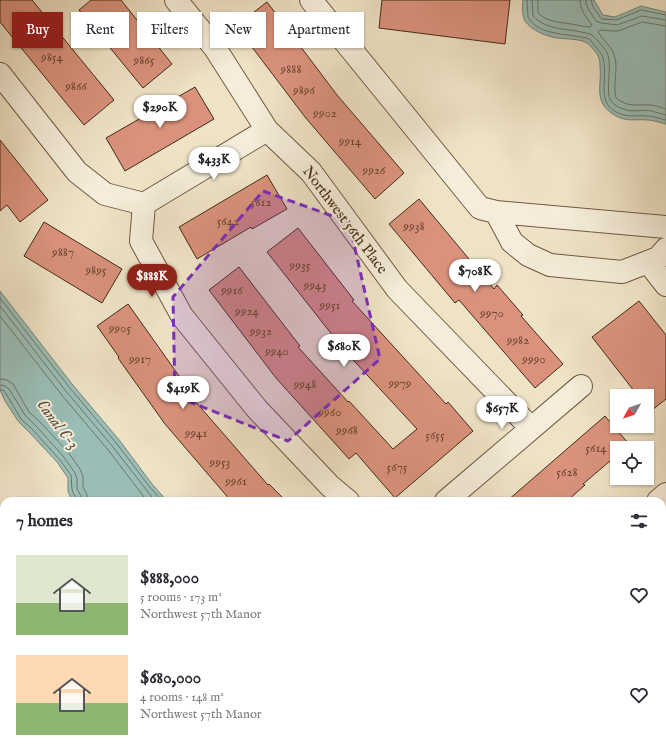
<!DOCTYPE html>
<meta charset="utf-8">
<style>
:root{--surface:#fff;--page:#f7f7f7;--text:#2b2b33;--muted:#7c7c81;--accent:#8f2418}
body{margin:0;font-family:"IM FELL English",serif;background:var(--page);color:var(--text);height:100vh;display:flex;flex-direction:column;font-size:15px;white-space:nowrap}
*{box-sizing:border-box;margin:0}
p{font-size:13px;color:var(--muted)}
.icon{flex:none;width:22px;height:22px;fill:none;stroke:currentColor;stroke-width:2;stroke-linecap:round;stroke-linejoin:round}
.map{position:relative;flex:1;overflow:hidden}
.details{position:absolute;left:0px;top:497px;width:666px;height:256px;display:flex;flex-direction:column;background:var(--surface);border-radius:12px 12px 0 0;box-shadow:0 1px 3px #0004}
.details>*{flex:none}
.hud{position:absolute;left:12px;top:12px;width:400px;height:36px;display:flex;gap:8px}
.needle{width:26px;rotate:230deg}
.controls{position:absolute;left:610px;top:389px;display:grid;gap:8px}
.controls a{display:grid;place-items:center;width:44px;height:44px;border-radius:0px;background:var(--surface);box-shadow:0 1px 3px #0004;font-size:20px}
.price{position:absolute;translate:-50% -34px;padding:0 9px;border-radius:14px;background:#fff;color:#222;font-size:13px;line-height:26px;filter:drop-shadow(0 1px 2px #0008)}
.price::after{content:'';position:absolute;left:50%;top:24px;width:12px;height:9px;margin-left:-6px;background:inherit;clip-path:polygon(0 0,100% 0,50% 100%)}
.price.on{background:var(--accent);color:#fff}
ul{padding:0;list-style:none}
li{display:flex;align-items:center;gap:12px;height:100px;padding:0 16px}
li span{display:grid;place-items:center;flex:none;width:112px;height:80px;border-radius:0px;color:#555}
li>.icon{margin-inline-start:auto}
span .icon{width:48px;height:48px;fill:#fffc;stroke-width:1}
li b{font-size:17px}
h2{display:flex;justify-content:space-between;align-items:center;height:48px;padding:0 16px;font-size:17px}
.pill{padding:0 14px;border-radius:0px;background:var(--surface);box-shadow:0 1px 3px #0004;font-size:14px;line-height:36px}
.pill.on{background:var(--accent);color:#fff}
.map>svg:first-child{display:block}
</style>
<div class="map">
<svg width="666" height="753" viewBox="0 0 666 753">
<rect width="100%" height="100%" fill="#efe3c6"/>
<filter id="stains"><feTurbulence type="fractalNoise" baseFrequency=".005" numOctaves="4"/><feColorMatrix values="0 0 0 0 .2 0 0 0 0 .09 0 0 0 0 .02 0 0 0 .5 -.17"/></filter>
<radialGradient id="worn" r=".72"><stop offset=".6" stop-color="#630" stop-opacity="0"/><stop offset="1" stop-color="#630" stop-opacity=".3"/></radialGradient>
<!-- water -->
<path fill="#9abeb7" stroke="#788377" d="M523 0H594L603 15 615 17 641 6 666 12V124C660 123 654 120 648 120 640 119 632 121 624 119 619 118 614 115 610 112 594 100 602 83 600 67 600 64 600 60 599 58 597 53 591 46 587 43 582 39 565 39 557 38 546 36 532 31 525 21 522 16 522 6 523 0Z
M0 291 72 384 120 441 152 484 167 501H73L68 492V478L57 462 30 433 18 421 5 401 0 390Z
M271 749H380L383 753H275Z"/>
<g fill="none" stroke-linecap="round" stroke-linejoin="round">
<!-- shore -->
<path stroke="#6f7466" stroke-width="1" d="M527 0 528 17C538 35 563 33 580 37 583 37 587 38 589 39 591 40 593 44 595 46 598 49 602 54 603 58 609 80 593 107 624 115 632 117 640 115 648 116 654 116 660 119 666 120
M532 0 533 16C547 30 563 28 581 32 585 33 590 33 593 36 597 39 606 50 608 55 612 67 605 93 611 101 614 105 619 108 624 109 632 113 642 109 651 111 656 112 661 114 666 115
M538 0V13C548 22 558 22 571 24 578 25 584 27 590 27L592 25C586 17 580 10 580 0
M586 0V4L589 10 596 21 601 23 617 25 642 16 666 20
M591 0 593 7 600 17 602 19 616 20 641 10 666 15
M666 26 642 22 618 31H613L600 30 598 32C602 39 609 44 613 52 620 66 612 83 616 98 628 108 637 104 650 105 656 105 661 108 666 109
M0 298 69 387 117 444 149 486 162 501
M0 306 65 390 113 447 155 501
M0 316 61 394 109 451 147 501
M0 379 7 380 13 384 29 412 41 423 68 452 80 469 83 476V487L87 495 88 501
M0 385 5 386 9 389 25 415 37 427 63 456 75 473 77 478V489L81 496 82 501
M0 390H3L5 392 21 419 33 430 60 460 71 475C72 480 71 484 72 489 72 493 76 496 77 501"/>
</g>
<!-- building -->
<path fill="#da927c" stroke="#442b16" d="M0 0H32L114 100 84 125 0 22Z
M91 0H121L172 64 143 88 79 10Z
M382 0H510L505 44 379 28Z
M267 2 337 95 404 173 375 199 305 117 236 26Z
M195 87 214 119 125 171 106 138Z
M0 140 48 200 20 222 7 205 0 211Z
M267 175 287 209 252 229 251 227 197 259 179 227Z
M419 199 494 289 497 285 523 315 521 316 563 364 535 388 459 300 455 303 389 224Z
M44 222 122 269 102 303 24 256Z
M298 228 354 300 352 301 446 404 448 402 473 431 395 498 356 453 349 459 276 378 209 290 239 267 300 346 298 347 348 402 349 401 393 449 417 429 332 337 333 336 267 252Z
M639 301 666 335V399L647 414V396H638L592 337Z
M128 304 184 383 181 385 268 485 269 484 286 501H231L165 424 118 358 119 357 97 326Z
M605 416 629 444 625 448H617V455L583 484 585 485 567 501H507Z"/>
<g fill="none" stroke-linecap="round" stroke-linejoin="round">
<defs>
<path id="minor" d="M176 0 215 48 267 130 311 172 397 289 531 428
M311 0 480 208 496 212 666 227
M0 74 77 172 105 194 144 204 141 241 182 316 257 409 330 486 348 501
M144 204 267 130
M496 212 512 242 528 255 550 265 622 272 658 258 666 249
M648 262 666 285
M446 501 581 386
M658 501 666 494
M662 681 666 685
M513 752 517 749"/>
<path id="highway" d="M0 525 4 531
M0 563 4 568
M0 715 4 720
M27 749 31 753
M151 749 154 753"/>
</defs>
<!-- minor casing -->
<use href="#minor" stroke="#6f5942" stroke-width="24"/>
<!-- highway casing -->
<use href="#highway" stroke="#442b16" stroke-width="24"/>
<!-- minor -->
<use href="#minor" stroke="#f5edda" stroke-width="22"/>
<!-- highway -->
<use href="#highway" stroke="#efe3c6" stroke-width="22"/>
</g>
<!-- marked area -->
<path fill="#7b2cbf" fill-opacity="0.2" stroke="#7b2cbf" stroke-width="3" stroke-dasharray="8 5" stroke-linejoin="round" d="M263 191 349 222 380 359 288 441 175 396 173 297Z"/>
<g text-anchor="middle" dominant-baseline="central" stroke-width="4" stroke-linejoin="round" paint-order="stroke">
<!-- number labels -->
<g font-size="13" fill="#6a4530">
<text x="52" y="57">9854</text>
<text x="144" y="60">9865</text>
<text x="291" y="69">9888</text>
<text x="76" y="86">9866</text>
<text x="304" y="90">9896</text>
<text x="325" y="113">9902</text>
<text x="350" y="141">9914</text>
<text x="374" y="170">9926</text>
<text x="261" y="202">5612</text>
<text x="228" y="221">5642</text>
<text x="414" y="226">9938</text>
<text x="63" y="252">9887</text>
<text x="300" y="265">9935</text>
<text x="96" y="270">9895</text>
<text x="315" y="285">9943</text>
<text x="232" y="290">9916</text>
<text x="330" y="305">9951</text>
<text x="247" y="311">9924</text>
<text x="492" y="313">9970</text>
<text x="120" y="328">9905</text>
<text x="261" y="331">9932</text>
<text x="518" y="340">9982</text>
<text x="277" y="351">9940</text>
<text x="140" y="359">9917</text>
<text x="534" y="359">9990</text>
<text x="400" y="383">9979</text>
<text x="305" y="384">9948</text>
<text x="330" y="412">9960</text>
<text x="347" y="430">9968</text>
<text x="196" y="433">9941</text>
<text x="435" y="435">5655</text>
<text x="596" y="448">5614</text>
<text x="220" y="462">9953</text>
<text x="397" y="467">5675</text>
<text x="567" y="472">5628</text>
<text x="236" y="481">9961</text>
</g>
<!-- street labels -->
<g font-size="15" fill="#442b16" stroke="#f5edda">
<text transform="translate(345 220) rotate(53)">Northwest 56th Place</text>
</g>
<!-- water labels -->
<g font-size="16" font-style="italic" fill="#5a503e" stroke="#f5edda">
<text transform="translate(57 425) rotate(53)">Canal C-3</text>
</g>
</g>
<rect width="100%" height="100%" filter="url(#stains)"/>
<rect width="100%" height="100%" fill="url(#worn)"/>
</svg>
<div class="controls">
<a><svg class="needle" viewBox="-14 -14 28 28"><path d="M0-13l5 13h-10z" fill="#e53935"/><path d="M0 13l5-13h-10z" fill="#7c7c81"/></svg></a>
<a><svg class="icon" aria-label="locate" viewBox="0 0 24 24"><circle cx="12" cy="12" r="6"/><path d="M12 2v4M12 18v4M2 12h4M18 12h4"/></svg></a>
</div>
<b class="price" style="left:160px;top:129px">$290K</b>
<b class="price" style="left:214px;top:181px">$433K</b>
<b class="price" style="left:475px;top:293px">$708K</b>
<b class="price on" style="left:152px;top:298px">$888K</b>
<b class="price" style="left:344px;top:368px">$680K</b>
<b class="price" style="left:183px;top:410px">$419K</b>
<b class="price" style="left:502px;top:430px">$657K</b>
<div class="hud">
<a class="pill on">Buy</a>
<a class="pill">Rent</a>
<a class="pill">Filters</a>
<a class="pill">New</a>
<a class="pill">Apartment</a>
</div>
<section class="details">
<h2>7 homes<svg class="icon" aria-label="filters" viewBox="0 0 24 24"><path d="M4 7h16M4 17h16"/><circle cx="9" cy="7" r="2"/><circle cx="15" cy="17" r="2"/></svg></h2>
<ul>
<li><span style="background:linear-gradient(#dfe7d0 60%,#8fb573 0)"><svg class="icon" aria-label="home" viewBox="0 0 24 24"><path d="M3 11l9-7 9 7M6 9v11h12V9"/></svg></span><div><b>$888,000</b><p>5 rooms · 173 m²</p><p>Northwest 57th Manor</p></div><svg class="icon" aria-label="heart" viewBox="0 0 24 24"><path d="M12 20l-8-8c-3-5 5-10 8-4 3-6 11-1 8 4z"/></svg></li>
<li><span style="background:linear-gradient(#ffd9b3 60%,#8fb573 0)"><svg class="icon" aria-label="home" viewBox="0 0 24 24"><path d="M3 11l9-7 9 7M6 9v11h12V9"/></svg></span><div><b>$680,000</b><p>4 rooms · 148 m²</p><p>Northwest 57th Manor</p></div><svg class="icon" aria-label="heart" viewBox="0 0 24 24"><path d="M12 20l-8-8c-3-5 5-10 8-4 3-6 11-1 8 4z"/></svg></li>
</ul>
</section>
</div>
